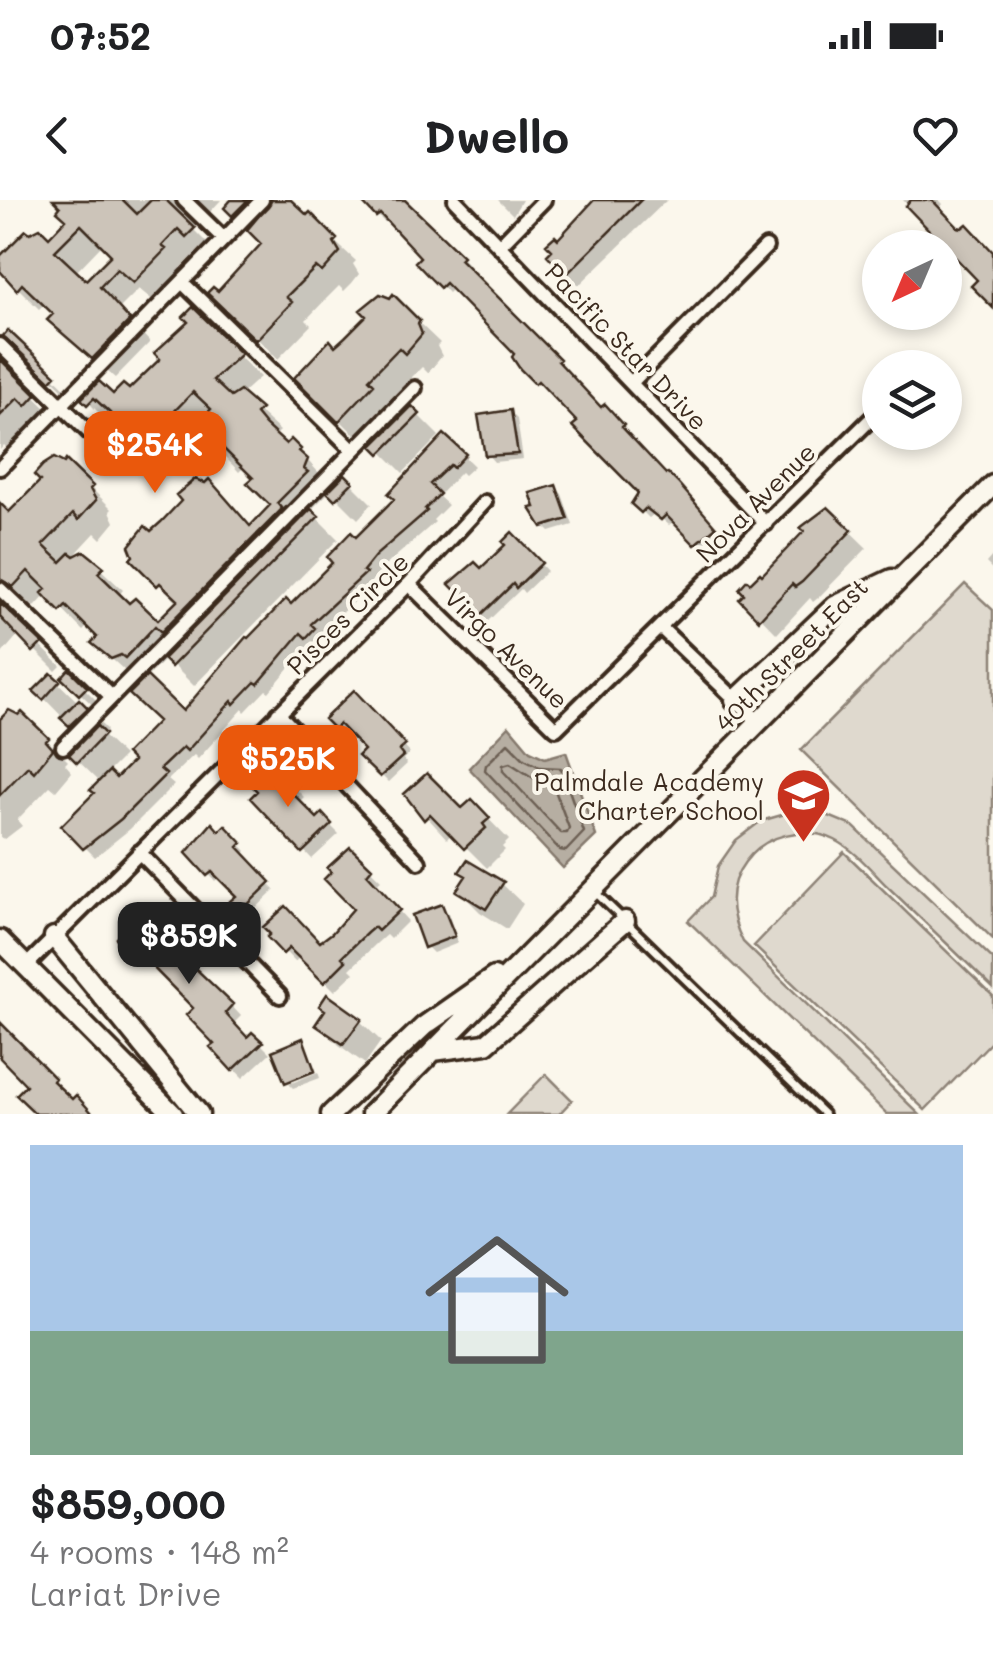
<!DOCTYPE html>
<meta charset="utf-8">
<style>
:root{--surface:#fff;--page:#f2f2f2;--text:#202124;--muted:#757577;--accent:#ea580c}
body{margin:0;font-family:Mali,sans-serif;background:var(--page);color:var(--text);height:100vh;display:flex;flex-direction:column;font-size:38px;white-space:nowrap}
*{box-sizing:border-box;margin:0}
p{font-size:32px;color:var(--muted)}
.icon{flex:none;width:55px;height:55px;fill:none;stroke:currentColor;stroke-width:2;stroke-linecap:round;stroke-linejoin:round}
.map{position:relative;height:914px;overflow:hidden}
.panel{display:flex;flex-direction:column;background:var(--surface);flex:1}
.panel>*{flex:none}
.needle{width:65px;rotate:224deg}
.buttons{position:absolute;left:862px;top:30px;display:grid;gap:20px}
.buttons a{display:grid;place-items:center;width:100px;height:100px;border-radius:50%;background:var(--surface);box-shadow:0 5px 15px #0003;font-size:50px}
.price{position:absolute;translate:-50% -85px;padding:0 22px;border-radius:20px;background:var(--accent);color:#fff;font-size:32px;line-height:65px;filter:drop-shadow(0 2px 5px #0008)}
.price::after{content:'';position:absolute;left:50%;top:60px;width:30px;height:22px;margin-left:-15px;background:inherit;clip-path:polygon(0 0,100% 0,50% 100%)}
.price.active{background:#222;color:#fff}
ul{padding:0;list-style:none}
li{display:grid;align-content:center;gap:20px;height:530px;padding:0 30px}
li span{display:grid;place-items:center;height:310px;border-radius:0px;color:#555}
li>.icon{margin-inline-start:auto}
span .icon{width:180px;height:180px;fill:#fffc;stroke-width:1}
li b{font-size:42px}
.status{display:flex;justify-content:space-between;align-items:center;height:70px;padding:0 50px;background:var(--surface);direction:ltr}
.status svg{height:28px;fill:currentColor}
header{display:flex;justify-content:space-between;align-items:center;height:130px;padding:0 30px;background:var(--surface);font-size:45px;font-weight:700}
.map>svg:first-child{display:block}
</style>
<div class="status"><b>07:52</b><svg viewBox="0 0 49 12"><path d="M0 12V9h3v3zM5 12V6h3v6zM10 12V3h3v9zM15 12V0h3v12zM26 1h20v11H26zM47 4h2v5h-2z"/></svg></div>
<header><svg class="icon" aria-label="back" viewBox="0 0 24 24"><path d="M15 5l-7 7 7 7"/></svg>Dwello<svg class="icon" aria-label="heart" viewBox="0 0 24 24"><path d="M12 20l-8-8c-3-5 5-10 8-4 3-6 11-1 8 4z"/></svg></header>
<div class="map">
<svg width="993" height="914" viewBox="0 0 993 914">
<rect width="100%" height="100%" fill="#fbf7ec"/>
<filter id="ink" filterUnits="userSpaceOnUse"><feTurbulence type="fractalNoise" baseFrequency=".01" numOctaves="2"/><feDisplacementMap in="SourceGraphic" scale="20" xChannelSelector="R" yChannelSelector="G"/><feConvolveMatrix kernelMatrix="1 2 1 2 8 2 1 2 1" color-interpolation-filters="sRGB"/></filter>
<g filter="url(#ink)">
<!-- green -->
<path fill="#dfd9ce" stroke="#8d8276" stroke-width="2.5" d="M965 384 993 410V739L801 550Z
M792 612 824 614 853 626 993 759V788C958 754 922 720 887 686 871 670 855 650 835 640 804 625 765 634 745 662 726 687 730 716 743 742L919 914H887L688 721 711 697 718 666 736 640 761 621Z
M844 652 993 796V840L925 910 754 746Z
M546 874 572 900 559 914H507Z"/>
<!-- water -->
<path fill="#b6aea2" stroke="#85796d" stroke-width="2.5" d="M509 526 530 551 545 558 566 552 596 636 563 668 469 568Z"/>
<!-- shadow -->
<path fill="#0003" fill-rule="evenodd" d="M65 0H221L210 12 198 13 194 30 214 50 209 56 201 48 181 68 185 72 155 102 139 89 119 109 150 142 115 178 72 141 56 114 45 103 39 109 8 78 69 19ZM103 44 115 55 86 84 75 73Z
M227 0H290L356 61 353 64 359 74 352 83 344 91 339 86 327 98 306 120 311 125 278 159 211 93 218 95 264 44 227 8 232 3Z
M363 0H402L468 64 465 67 565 168 563 170 601 210 622 225 629 233 627 235 685 293 720 335 704 350 675 320 669 325 655 313 649 318 634 303 641 292 581 222 522 167 518 154 453 88 448 93 434 78 423 57 388 19 384 22Z
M498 0H522L513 15Z
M595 0H667L579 85 550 55Z
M903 0H939L943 4 939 10 946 18 993 55V105L981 80Z
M393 98 440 143 437 146 442 156 428 173 422 167 388 201 394 207 361 241 298 178Z
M193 111 260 177 240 195 280 231 275 236 286 248 291 242 328 283 324 292 327 294 310 311 338 339 194 486 166 458 147 477 144 474 134 479 94 443 100 437 88 426 83 431 47 394 35 407 22 400 0 379V313L9 315 67 264 112 309 110 311 115 322 101 339 95 333 69 361 84 354 123 390 118 396 158 424 178 403 134 359 150 334 251 328 273 306 256 278 245 266 239 272 202 232 207 219 182 245 187 250 171 266 160 261 157 263 114 220 110 224 85 199 99 184 113 198 129 193 163 159 191 123Z
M19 143 75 198 73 200 18 145Z
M0 163 55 217 48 225 40 217 10 251 4 245 0 250Z
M412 209 439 236 403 273 376 246Z
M510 212 517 219 523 259 494 262 488 255Z
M444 237 474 266 464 275 461 272 438 296 448 305 433 320 435 322 385 366 371 382 373 384 319 435 323 439 317 446 312 441 269 492 266 490 245 512 243 509 198 559 194 555 168 580 174 585 130 629 95 657 64 626 97 593 101 583 72 555 86 541 37 491 51 476 107 530 102 535 124 556 107 573 116 582 398 299Z
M345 277 372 304 358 319 331 292Z
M556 288 562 294 573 325 550 332 544 326Z
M828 310 867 348 818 398 813 402 810 398 777 434 743 399 750 387 762 379Z
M512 335 547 371 524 393 521 389 488 421 453 385 481 372 508 345Z
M993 355V370L986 363Z
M0 406 61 466 56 471 19 434 0 456Z
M69 473 106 510 102 514 64 478Z
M354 493 410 553 403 559 407 564 388 582 362 556 368 550 347 529 342 533 328 519Z
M22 515 68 561 65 564 72 572 56 591 50 586 17 620 22 626 5 639 0 637V520Z
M275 569 304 597 298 603 317 622 322 617 339 634 312 659 254 598Z
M407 595 462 611 472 602 509 640 502 647 505 650 487 668 452 633 447 639Z
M225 629 246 651 242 655 275 690 248 716 234 702 239 697 220 676 215 681 190 653Z
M350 650 381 680 375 685 408 721 390 739 386 735 377 743 350 769 354 773 335 791 300 756 295 762 271 737 320 745 357 709 335 672Z
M502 684 523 704 507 729 480 712 459 691Z
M442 707 448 713 458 743 433 753 426 746Z
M142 710 241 816 233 824 248 840 252 835 270 853 243 878 213 847 217 844 196 808 151 762 146 765 120 739Z
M360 821 381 841 365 864 339 845 318 824Z
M318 872 320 878 293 888 289 884Z"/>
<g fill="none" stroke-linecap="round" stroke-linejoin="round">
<!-- shore -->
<path stroke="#6c5f53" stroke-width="2.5" d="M508 543 524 559 540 567 561 568 584 632 566 651 560 650 485 570 486 565Z
M510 563 535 579 552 582 569 628 567 633H561L503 571V565Z"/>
</g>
<!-- building -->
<path fill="#ccc4b9" stroke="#3b2a1e" stroke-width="2.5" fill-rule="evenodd" d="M53 0H123L137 14 151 0H166L195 28 186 37 178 29 162 46 166 49 133 83 117 69 100 87 130 120 92 159 47 120 53 114 22 84 17 90 0 71V56L26 30 30 33 40 28 49 37 66 19 57 11 60 7ZM81 25 111 55 86 80 55 51Z
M231 0H248L232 16 224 8Z
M272 0H291L307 15 310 12 337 39 334 42 340 52 322 72 316 67 286 97 292 102 256 140 207 93 213 87 218 91 261 44 247 30Z
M360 0H405L463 56 460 59 560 159 558 161 601 207 605 204 615 215 624 225 622 227 666 274 668 273 678 283 716 327 695 345 666 315 661 320 646 308 641 313 631 304 638 293 572 226 577 222 538 181 535 184 520 169 512 157 514 154 445 83 440 88 432 80 415 62 420 57 380 14 376 17Z
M594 0H641L566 75 547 55 552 50 546 44 555 36 558 39Z
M911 0H932L958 27 962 28 967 24 993 52V108L971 86 977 80 906 6Z
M380 94 390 98 393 94 420 121 418 124 422 134 405 154 399 148 369 179 374 184 338 222 294 178 330 140 335 146 345 137 366 116 360 110Z
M193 107 241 154 213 180 231 197 240 191 261 209 256 214 265 225 286 244 291 239 301 249 299 251 308 259 304 269 308 272 277 303 282 309 161 432 155 426 125 458 121 455 111 459 91 443 97 437 66 406 60 412 50 402 42 393 46 389 28 371 13 387 0 379V303L9 312 40 281 34 275 43 265 54 258 64 263 66 260 93 286 90 289 96 300 78 320 73 314 43 345 61 362 70 353 74 356 84 351 104 367 98 373 129 403 135 398 158 420 178 400 160 383 157 386 130 359 133 356 129 346 145 326 151 331 161 322 181 301 176 295 195 279 205 283 209 279 250 326 270 305 247 283 253 278 222 247 217 253 199 233 204 223 201 220 211 209 193 192 163 223 168 228 148 246 138 241 135 244 108 218 112 215 94 198 87 205 81 199 99 181 113 194 123 184 129 189 160 159 154 153 188 122 183 117Z
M8 130 56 175 50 181 3 136Z
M0 159 36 195 26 206 18 198 0 216Z
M412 206 420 214 380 254 372 246Z
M511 210 518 254 485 256 478 215Z
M444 234 466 254 453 268 450 265 430 284 440 294 425 309 427 311 375 356 363 371 366 373 311 424 315 428 306 438 301 433 258 484 255 482 234 504 232 501 187 551 183 547 160 569 166 574 121 619 83 649 61 626 94 593 90 590 109 571 116 578 133 561 126 554 158 521 129 494 147 476 183 511 246 437 248 438 286 399 291 404 332 363 327 357 351 332 356 337 394 299 388 294Z
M345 274 353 282 335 300 327 292Z
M556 285 568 319 542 327 530 308 535 307 530 293Z
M828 307 852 330 802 382 795 387 792 384 759 420 739 399 744 394 739 389 747 380 750 383 760 373 762 375 804 331 800 328Z
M311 309 319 316 171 467 163 459Z
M512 332 542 363 516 388 513 384 480 416 449 384 475 362 481 368 505 345 502 342Z
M0 403 42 443 33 452 0 417Z
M69 469 87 487 79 495 61 478Z
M51 473 60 481 43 500 33 491Z
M354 490 406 545 399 551 403 556 380 577 358 556 364 550 339 524 334 529 324 519Z
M79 499 88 508 69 526 60 518Z
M9 510 19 515 22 512 49 538 46 541 53 549 34 572 28 566 0 595V519Z
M97 526 105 534 77 563 69 555Z
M275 566 297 587 292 593 317 618 322 613 332 624 302 653 250 598 257 591 253 587Z
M427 573 462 608 472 599 490 618 483 624 486 628 464 649 430 614 424 620 404 594Z
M212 623 219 631 225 625 242 643 238 647 271 682 240 712 230 701 236 696 212 672 207 676 186 653Z
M350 647 372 668 367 674 400 710 378 731 374 727 367 733 342 757 346 761 324 783 289 748 283 754 267 737 270 734 263 727 286 706 320 742 332 733 353 709 324 679 331 672 327 668Z
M467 660 504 682 486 709 456 691 466 676 459 672Z
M442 704 455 736 424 748 412 715Z
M142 707 187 752 185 755 195 768 233 804 225 813 247 837 252 832 263 842 232 871 210 847 214 844 186 815 193 808 140 754 134 757 116 738 123 732 120 728Z
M327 794 362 819 343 844 315 825 325 810 319 806Z
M0 822 55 878 53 881 72 899 76 895 93 914H36L16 895 26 885 0 858Z
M303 838 315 871 285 883 272 851Z"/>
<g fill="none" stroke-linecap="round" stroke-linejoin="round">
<defs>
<path id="lane" d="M595 692 824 914"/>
<path id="street" d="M184 0 224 39
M455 0 766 324
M499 46 544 0
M182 82 353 250
M0 145 112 255
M631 183 766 47
M0 268 262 0
M409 384 556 529 880 210
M0 389 112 497
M660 427 759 522
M278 513 419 662
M63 547 415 188
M139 652 280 796
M26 766 409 384 485 302"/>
<path id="secondary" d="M735 501 835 406 892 379
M54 737 199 914
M0 740 173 914
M433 851 486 844 625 721
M331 914 424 826 494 777
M371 914 993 285"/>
</defs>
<!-- lane casing -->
<use href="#lane" stroke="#3b2a1e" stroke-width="14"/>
<!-- street casing -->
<use href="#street" stroke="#3b2a1e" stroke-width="20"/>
<!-- secondary casing -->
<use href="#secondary" stroke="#3b2a1e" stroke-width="25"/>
<!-- lane -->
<use href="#lane" stroke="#fbf7ec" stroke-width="6"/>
<!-- street -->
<use href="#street" stroke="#fbf7ec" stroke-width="12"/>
<!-- secondary -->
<use href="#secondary" stroke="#fbf7ec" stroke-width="18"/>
</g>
</g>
<!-- icons -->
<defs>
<symbol id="school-pin" viewBox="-11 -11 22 30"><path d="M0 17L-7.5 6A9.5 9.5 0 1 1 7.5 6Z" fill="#c8321e" stroke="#fbf7ec"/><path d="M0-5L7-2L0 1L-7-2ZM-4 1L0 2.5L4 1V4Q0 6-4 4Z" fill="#fff"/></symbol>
</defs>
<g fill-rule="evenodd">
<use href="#school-pin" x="772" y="564" width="63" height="86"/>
</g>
<g text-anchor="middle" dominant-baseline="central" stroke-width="8" stroke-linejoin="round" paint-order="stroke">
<!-- street labels -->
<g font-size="25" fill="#3b2a1e" stroke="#fbf7ec">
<text transform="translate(627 146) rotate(46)">Pacific Star Drive</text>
<text transform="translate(755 302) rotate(-45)">Nova Avenue</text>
<text transform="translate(347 413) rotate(-45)">Pisces Circle</text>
<text transform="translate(507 448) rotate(44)">Virgo Avenue</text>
<text transform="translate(791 454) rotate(-45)">40th Street East</text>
</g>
<!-- poi labels -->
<g font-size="25" fill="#3b2a1e" stroke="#fbf7ec" text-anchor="end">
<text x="764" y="581">Palmdale Academy<tspan x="764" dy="29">Charter School</tspan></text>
</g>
</g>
</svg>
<div class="buttons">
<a><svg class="needle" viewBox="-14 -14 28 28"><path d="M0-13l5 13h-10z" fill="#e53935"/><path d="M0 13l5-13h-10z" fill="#757577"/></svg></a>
<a><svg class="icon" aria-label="layers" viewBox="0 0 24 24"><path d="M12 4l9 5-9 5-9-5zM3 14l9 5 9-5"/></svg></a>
</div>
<b class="price" style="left:155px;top:296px">$254K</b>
<b class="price" style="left:288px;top:610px">$525K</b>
<b class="price active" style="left:189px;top:787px">$859K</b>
</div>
<section class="panel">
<ul>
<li><span style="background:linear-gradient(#a9c7e8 60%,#7fa58c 0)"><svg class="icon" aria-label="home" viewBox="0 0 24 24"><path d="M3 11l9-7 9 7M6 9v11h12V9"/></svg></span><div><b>$859,000</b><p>4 rooms · 148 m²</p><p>Lariat Drive</p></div></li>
</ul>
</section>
